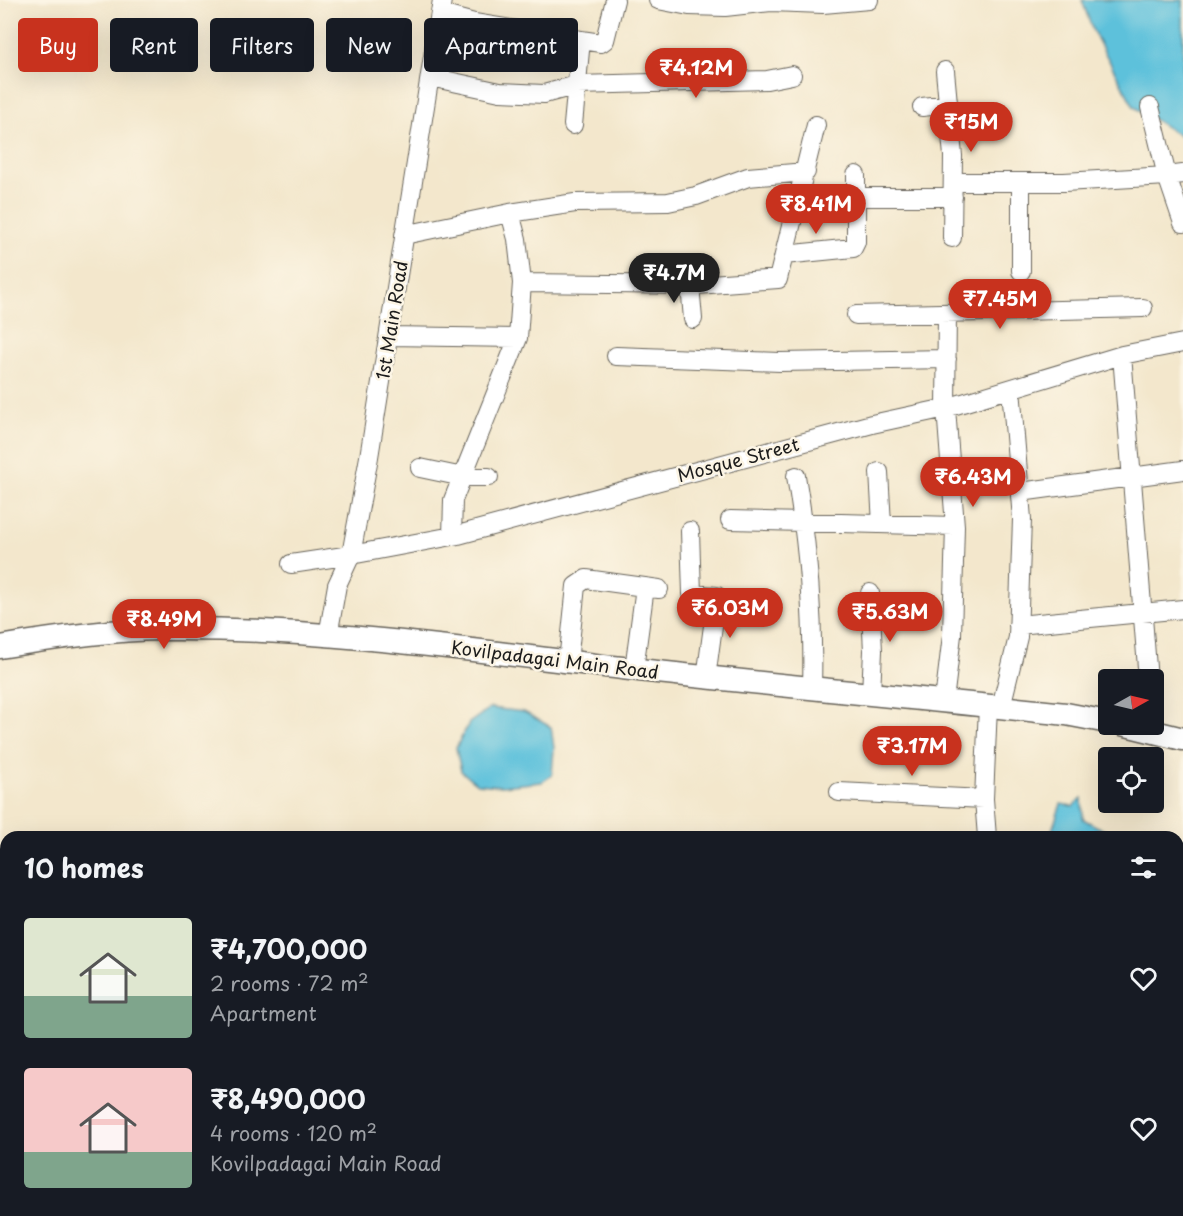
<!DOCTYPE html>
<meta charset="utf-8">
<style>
:root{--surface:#171b24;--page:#20242c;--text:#f1f3f6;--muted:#9ea1a6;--accent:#c8321e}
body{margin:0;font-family:"Playpen Sans",sans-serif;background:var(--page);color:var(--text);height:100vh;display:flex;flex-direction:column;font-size:22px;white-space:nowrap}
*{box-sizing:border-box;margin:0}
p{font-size:20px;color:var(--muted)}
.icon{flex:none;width:33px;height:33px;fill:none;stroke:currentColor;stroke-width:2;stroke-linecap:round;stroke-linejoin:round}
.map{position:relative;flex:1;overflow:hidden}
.sheet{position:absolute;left:0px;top:831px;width:1184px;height:386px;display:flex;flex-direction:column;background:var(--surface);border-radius:18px 18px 0 0;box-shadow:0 6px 24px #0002}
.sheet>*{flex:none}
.top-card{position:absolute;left:18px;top:18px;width:600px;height:54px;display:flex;gap:12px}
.needle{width:39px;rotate:82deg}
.controls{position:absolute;left:1098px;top:669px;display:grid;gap:12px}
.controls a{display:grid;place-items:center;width:66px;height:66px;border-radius:6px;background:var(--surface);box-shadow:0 6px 24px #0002;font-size:30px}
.price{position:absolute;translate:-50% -51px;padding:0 14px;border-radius:21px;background:var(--accent);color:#fff;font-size:20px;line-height:39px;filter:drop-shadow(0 2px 3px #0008)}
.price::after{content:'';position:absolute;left:50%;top:36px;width:18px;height:14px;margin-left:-9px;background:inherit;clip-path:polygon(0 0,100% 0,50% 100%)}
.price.current{background:#222;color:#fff}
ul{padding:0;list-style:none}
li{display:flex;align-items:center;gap:18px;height:150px;padding:0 24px}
li span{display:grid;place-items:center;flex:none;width:168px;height:120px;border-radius:6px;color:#555}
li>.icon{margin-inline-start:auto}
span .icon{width:72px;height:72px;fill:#fffc;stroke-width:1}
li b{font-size:26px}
h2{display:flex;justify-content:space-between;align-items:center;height:72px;padding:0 24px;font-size:26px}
.chip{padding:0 21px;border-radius:6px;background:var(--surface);box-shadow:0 6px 24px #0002;font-size:21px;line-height:54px}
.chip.current{background:var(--accent);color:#fff}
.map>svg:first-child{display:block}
</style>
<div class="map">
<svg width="1183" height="1216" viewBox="0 0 1183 1216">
<rect width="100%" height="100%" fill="#fcf5e5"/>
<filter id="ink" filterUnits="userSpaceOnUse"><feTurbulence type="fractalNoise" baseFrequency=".0167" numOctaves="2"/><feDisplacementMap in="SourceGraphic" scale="12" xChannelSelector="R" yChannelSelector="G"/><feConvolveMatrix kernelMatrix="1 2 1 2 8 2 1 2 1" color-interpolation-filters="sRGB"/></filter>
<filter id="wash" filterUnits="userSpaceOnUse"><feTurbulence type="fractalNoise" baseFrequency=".008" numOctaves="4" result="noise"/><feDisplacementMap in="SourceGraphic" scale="24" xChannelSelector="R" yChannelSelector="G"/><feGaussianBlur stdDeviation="1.35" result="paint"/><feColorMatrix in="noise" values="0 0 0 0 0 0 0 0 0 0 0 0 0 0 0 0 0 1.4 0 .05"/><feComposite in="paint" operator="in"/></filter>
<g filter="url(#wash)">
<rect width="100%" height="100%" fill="#f3e7cc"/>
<!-- water -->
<path fill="#5dc1db" stroke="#3c6e7c" stroke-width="1.5" d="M1082 0H1183V138L1134 107 1092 29Z
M490 708 524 712 551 727 554 748 552 775 542 782 502 786 477 784 461 771 456 748 469 723Z
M1082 798 1083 819 1111 834 1110 837H1054L1051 833 1061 804 1073 806Z"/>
</g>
<g filter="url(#ink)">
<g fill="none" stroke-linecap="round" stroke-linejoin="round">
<defs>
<path id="minor" d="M658 0 689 6 725 7 771 2 823 4 869 0
M440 14 474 23 581 40 573 125
M581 40 601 43 605 40 615 0
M945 71 953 156 952 238
M430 77 500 92 544 94 577 85 767 80 792 75
M922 107 949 104
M1150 107 1167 176 1183 174
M953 182H1064L1167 176 1183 223
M856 197H953
M510 213 575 203 668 202 696 196 748 177 806 172
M404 235 510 213 517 239 522 283 518 338 453 500 452 536
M784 255 853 248 856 242V175
M1021 271V182
M522 283 697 285 778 279 816 125
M690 285 693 319
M856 315 1143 308
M389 336 518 338
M1122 355 1148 680
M616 356 780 362 947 359
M420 468 463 477H489
M879 472 882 524
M796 476C808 547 814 616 812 687
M1020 492 1183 470
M730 520 955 526
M690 531 692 594 717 596 706 678
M291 564 351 555 458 535 872 424 946 408 1122 355 1183 343
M870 593 873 651 871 693
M1018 625 1183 609
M328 636 337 585 351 555 369 457 442 0
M568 662 576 586 586 579 659 589
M634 669 645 587
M944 701 952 635 955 526 946 408 947 313
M1001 707 1018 637 1022 519 1011 389
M839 792 984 799
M987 837 984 799 988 706
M1178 922 1183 923
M856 1210V1216
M1131 1210 1132 1216
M1159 1210 1183 1214
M942 1216 951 1210
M1054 1216V1210"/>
<path id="major" d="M0 647C53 638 107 630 160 629 315 627 468 650 622 668 770 685 918 698 1066 714L1108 722
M1122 724 1183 739"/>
</defs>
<!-- minor casing -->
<use href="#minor" stroke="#67635a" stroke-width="20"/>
<!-- major casing -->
<use href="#major" stroke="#67635a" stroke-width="25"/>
<!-- minor -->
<use href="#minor" stroke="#fff" stroke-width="18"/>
<!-- major -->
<use href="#major" stroke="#fff" stroke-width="22"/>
</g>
</g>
<g text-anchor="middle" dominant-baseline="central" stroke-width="5" stroke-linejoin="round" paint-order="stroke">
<!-- street labels -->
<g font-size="18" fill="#1c1c1c" stroke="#fcf5e5">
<text transform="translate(391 320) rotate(-81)">1st Main Road</text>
<text transform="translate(738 459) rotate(-15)">Mosque Street</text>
<text transform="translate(555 659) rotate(7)">Kovilpadagai Main Road</text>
</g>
</g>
</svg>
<div class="controls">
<a><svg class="needle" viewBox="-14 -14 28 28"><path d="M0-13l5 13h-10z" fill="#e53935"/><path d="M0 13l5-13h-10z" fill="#9ea1a6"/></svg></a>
<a><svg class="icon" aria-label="locate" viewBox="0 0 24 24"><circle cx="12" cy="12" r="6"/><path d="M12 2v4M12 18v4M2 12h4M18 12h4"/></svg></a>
</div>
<b class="price" style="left:696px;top:99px">₹4.12M</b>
<b class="price" style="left:971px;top:153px">₹15M</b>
<b class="price" style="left:816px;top:235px">₹8.41M</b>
<b class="price current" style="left:674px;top:304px">₹4.7M</b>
<b class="price" style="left:1000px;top:330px">₹7.45M</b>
<b class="price" style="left:973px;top:508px">₹6.43M</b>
<b class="price" style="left:730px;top:639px">₹6.03M</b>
<b class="price" style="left:890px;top:643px">₹5.63M</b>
<b class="price" style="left:164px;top:650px">₹8.49M</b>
<b class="price" style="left:912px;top:777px">₹3.17M</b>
<div class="top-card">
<a class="chip current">Buy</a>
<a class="chip">Rent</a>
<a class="chip">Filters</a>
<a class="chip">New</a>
<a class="chip">Apartment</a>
</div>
<section class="sheet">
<h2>10 homes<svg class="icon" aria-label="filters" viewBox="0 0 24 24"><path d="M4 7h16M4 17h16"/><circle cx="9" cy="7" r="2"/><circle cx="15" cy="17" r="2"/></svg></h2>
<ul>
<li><span style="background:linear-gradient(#dfe7d0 65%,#7fa58c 0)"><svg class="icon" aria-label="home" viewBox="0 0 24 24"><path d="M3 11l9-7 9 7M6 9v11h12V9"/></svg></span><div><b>₹4,700,000</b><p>2 rooms · 72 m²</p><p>Apartment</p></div><svg class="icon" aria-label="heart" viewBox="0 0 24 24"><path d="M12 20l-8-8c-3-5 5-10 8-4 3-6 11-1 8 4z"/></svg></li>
<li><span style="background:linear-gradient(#f6c9c9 70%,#7fa58c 0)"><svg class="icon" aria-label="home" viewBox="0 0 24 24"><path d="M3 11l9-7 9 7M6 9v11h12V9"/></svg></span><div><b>₹8,490,000</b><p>4 rooms · 120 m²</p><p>Kovilpadagai Main Road</p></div><svg class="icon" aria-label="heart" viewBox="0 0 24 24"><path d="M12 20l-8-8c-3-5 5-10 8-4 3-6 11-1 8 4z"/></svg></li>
</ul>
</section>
</div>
